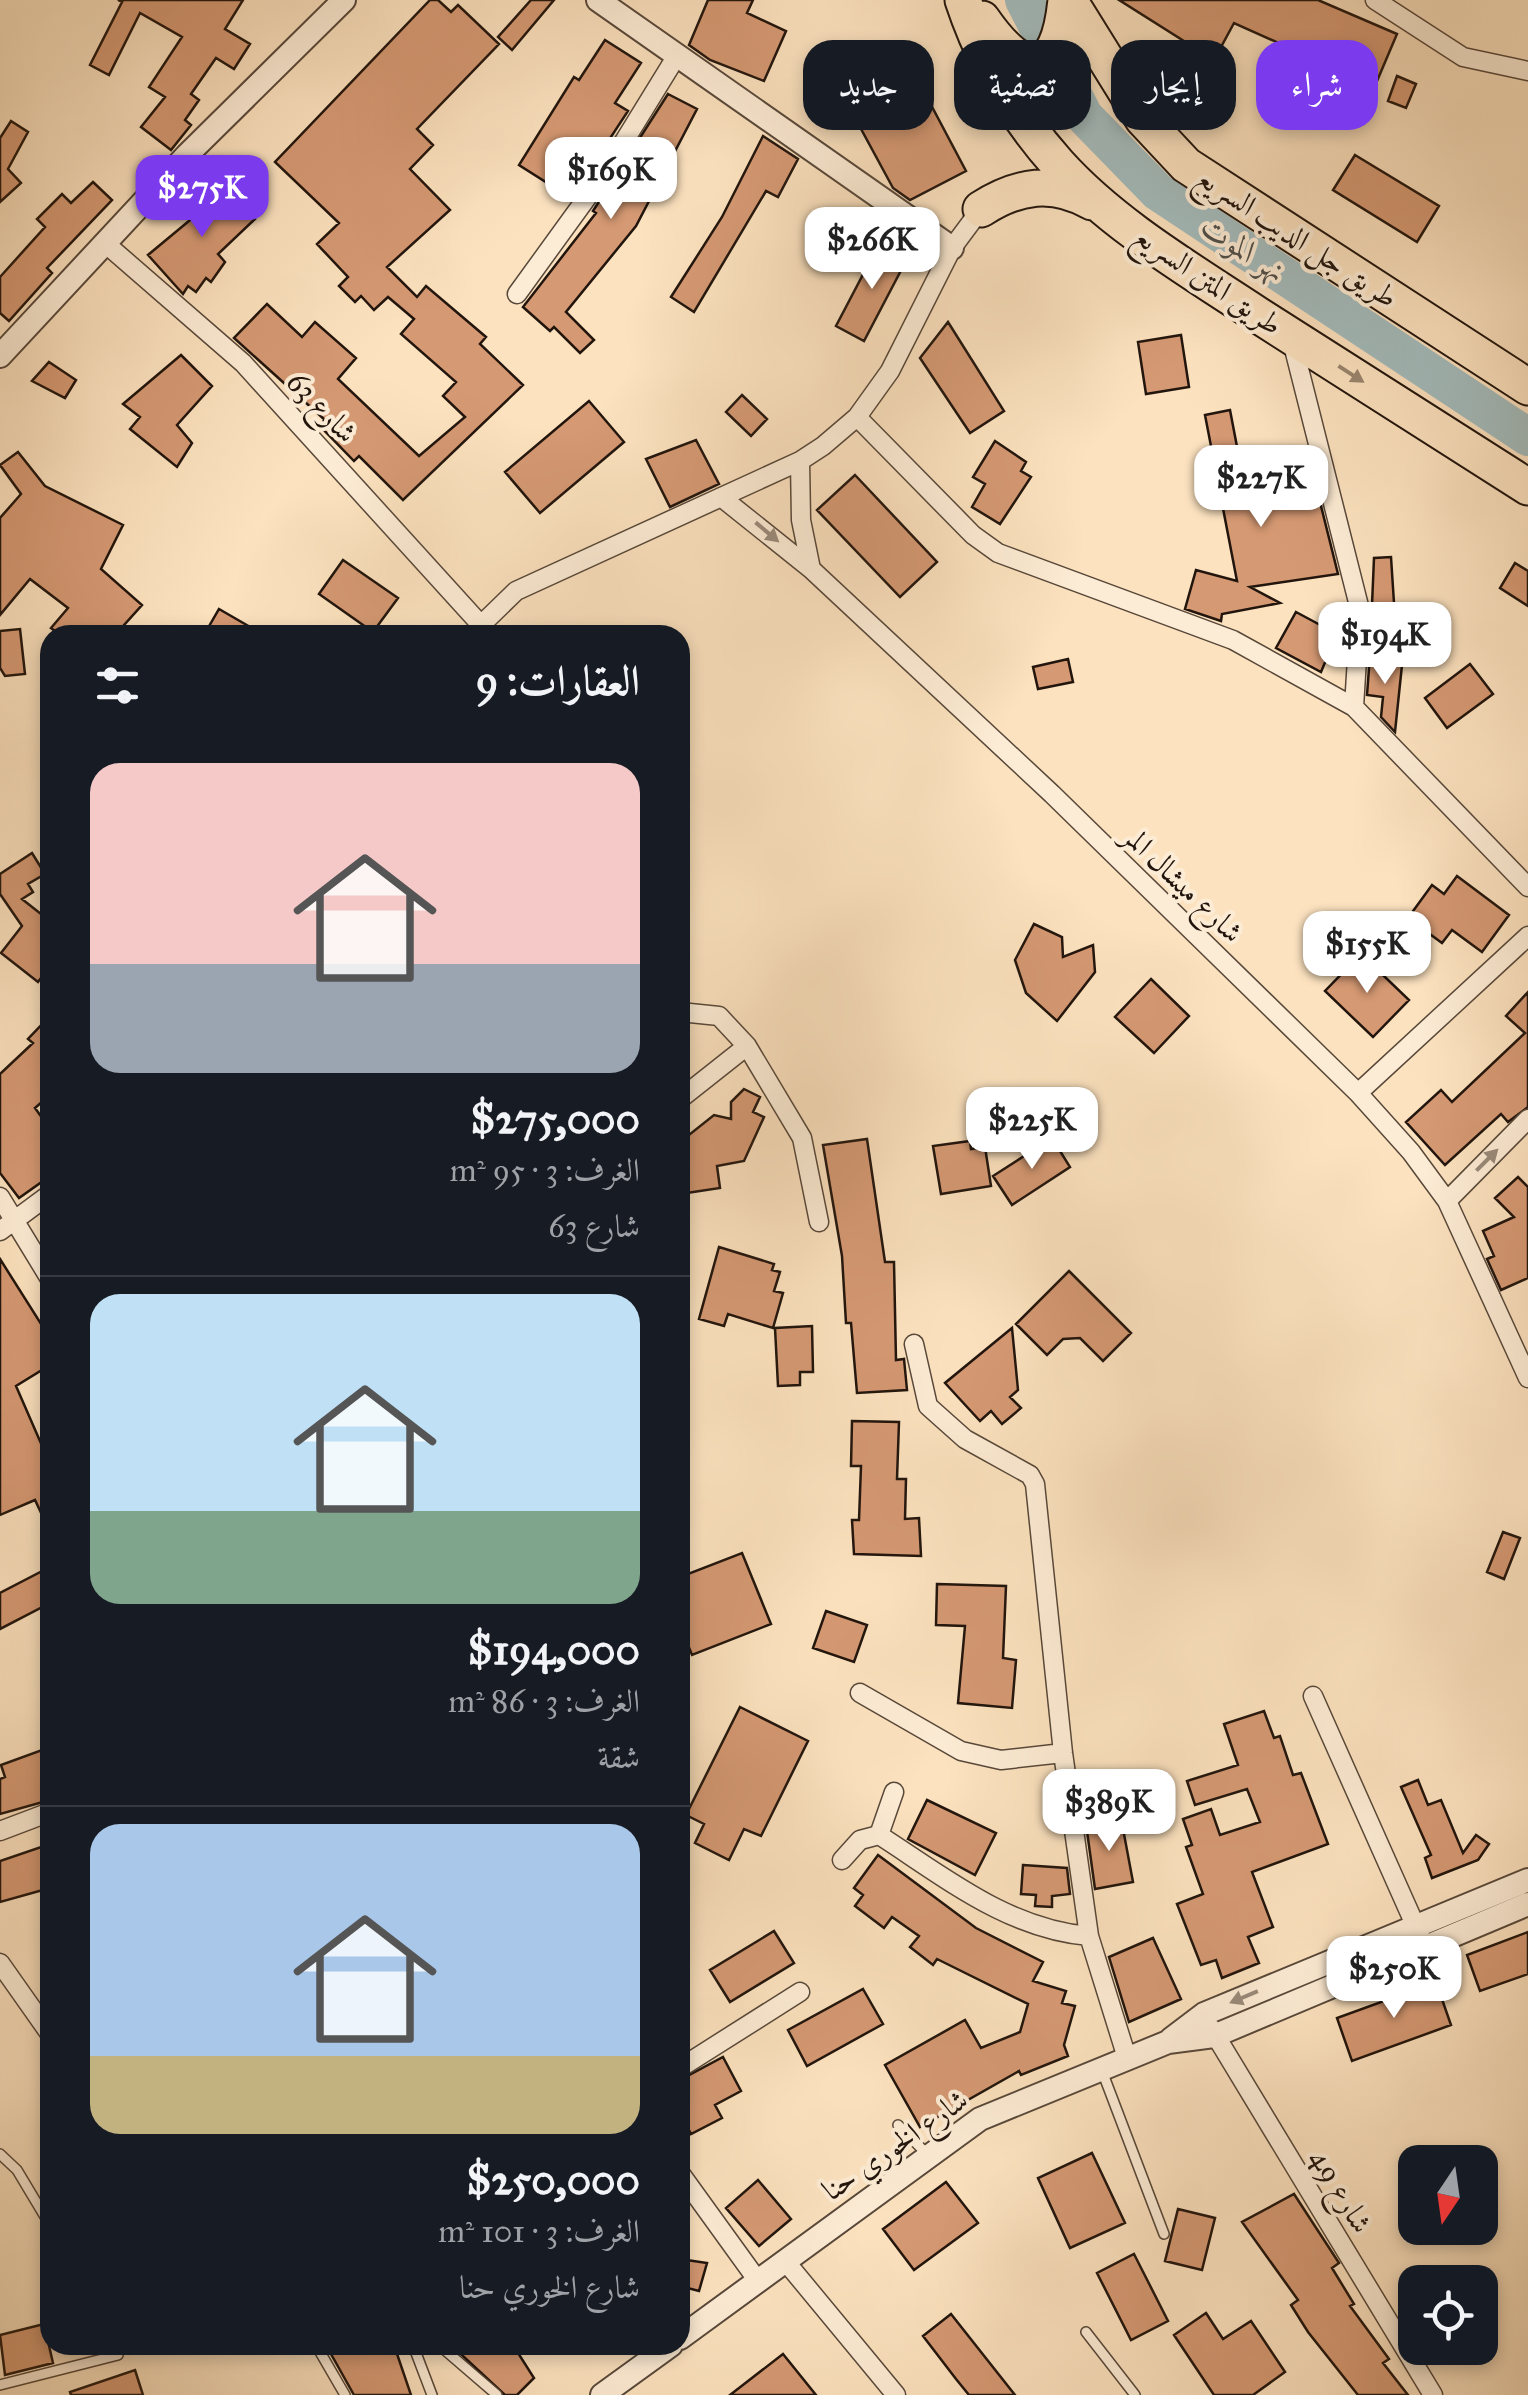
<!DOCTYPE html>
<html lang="ar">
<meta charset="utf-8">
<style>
:root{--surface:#171b24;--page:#242831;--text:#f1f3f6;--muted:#9ea1a6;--line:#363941;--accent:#7c3aed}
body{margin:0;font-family:"IM FELL Great Primer",Amiri,serif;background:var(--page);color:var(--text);direction:rtl;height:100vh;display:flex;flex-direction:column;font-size:38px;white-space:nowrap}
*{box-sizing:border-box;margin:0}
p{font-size:32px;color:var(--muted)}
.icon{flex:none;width:55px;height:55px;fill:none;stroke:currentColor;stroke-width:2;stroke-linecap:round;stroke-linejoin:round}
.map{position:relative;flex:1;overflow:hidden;direction:ltr}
.side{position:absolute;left:40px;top:625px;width:650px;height:1730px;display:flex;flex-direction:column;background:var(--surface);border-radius:30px;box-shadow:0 5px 15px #0003;direction:rtl}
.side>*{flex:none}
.top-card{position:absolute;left:720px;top:40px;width:658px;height:90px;direction:rtl;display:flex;gap:20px}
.needle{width:65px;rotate:193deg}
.fabs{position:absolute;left:1398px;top:2145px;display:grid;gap:20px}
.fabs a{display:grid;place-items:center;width:100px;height:100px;border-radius:20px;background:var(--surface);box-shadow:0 5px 15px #0003;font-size:50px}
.price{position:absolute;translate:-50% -85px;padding:0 22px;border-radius:20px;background:#fff;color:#222;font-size:32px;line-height:65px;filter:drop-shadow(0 2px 5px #0008)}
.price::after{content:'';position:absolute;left:50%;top:60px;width:30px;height:22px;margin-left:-15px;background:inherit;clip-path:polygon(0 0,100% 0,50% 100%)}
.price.on{background:var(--accent);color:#fff}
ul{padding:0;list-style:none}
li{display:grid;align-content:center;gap:20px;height:530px;padding:0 50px}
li+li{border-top:2px solid var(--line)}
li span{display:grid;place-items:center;height:310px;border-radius:30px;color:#555}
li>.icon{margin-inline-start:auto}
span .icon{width:180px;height:180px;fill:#fffc;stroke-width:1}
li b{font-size:42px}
h2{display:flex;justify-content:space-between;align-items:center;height:120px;padding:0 50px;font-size:42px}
.chip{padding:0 35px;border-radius:30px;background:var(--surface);box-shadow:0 5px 15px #0003;font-size:35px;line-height:90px}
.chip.on{background:var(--accent);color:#fff}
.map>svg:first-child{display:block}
</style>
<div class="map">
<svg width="1528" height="2395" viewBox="0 0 1528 2395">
<rect width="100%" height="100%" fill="#fce2bf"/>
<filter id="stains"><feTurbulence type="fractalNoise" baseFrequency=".002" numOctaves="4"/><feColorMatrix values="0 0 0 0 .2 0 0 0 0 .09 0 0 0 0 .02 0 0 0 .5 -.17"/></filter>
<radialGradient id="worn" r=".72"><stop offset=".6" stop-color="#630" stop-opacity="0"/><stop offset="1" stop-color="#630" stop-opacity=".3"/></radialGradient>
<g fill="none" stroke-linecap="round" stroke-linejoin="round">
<!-- river -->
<path stroke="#a3bbbc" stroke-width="38" d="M1024 0 1084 116 1158 192 1528 437"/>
</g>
<!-- building -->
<path fill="#d59973" stroke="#22150d" stroke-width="2.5" d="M118 0H243L225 29 250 44 234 69 216 58 191 94 199 100 185 120 191 125 171 150 141 127 165 97 149 87 182 37 140 13 109 75 90 65 122 2Z
M430 0H438L451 12 458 5 499 44 417 129 433 145 410 169 450 210 387 267 417 297 426 286 486 337 480 344 523 385 403 500 359 456 354 461 319 425 325 420 234 338 267 304 302 337 315 322 356 358 338 379 419 456 465 417 443 396 456 382 401 334 414 319 388 297 374 310 361 296 355 302 339 286 348 277 317 244 339 223 275 162Z
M531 0H554L512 50 498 37Z
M708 0H753L747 13 786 31 764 81 710 60 689 45Z
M1119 0H1318L1397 34 1377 81 1362 74 1359 81 1336 71 1340 63 1295 44 1292 49 1234 23 1214 60Z
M605 40 641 63 615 103 628 111 571 198 519 165 574 77 579 80Z
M912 69 966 171 910 200 893 188 847 103Z
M1397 76 1416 84 1406 108 1388 101Z
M668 94 697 109 636 226 566 312 594 340 580 353 554 327 550 331 523 307 596 213 593 211Z
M11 121 28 132 8 169 21 183 0 202V138Z
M763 136 798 159 778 197 766 191 694 312 671 297 722 217Z
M1355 155 1439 206 1417 242 1333 190Z
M93 182 112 200 47 268 52 273 9 321 0 313V277L45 227 37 219 62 194 71 203Z
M214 184 221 192 226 188 255 219 218 254 225 262 211 282 206 278 196 292 188 286 183 294 148 255 201 211 193 203Z
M880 242 908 257 864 341 836 326Z
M948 322 1004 411 970 433 920 358Z
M1181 335 1189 387 1146 394 1138 342Z
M181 355 212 386 177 425 192 443 177 467 130 429 140 417 123 404Z
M49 362 76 380 65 398 32 381Z
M742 395 767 419 751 436 726 412Z
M589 401 624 442 540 513 505 472Z
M1230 410 1243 478 1311 466 1338 574 1250 587 1280 603 1222 614 1221 621 1185 609 1196 570 1237 581 1205 415Z
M696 440 719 484 670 507 646 459Z
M995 441 1026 462 1021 471 1031 477 1000 524 972 507 985 484 973 477Z
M18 452 45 486 123 525 101 569 142 605 115 635H60L51 628 68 608 30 579 0 615V518L21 494 0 465Z
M855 475 937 562 900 597 817 510Z
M1391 557 1394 603 1372 605 1374 558Z
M343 560 398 598 373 632 319 594Z
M1515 563 1528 571V606L1500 588Z
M219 609 264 635H204Z
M1296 612 1337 634 1321 672 1276 648Z
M20 629 25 674 5 676 0 668V631Z
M1370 655 1384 657V663L1402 665 1395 732 1381 717 1383 697 1367 695Z
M1068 659 1073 682 1038 689 1033 667Z
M1470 664 1493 694 1447 728 1425 698Z
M32 853 45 874 28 884 33 892 22 899 50 921V966L38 982 1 953 22 926 0 894V874Z
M1457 876 1509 915 1482 952 1452 930 1442 943 1408 918 1432 885 1444 894Z
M1034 924 1062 937 1063 957 1093 945 1095 972 1057 1021 1026 993 1015 960Z
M1361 954 1409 1000 1373 1037 1325 991Z
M1151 979 1189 1016 1154 1053 1115 1017Z
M1528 992V1107L1508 1122 1501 1114 1445 1165 1406 1122 1441 1090 1452 1102 1525 1033 1506 1016Z
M50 1016V1095L35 1108 50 1129V1176L19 1198 0 1173V1074L33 1043 28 1039Z
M744 1089 760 1097 753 1112 764 1117 744 1161 717 1166 720 1188 680 1194V1142L714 1115 731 1119V1102Z
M1052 1138 1070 1167 1012 1205 993 1176Z
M867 1139 885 1262H894L896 1360 904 1359 907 1390 857 1393 851 1323H846L842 1256 823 1145Z
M970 1141 971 1149 985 1147 991 1186 941 1194 933 1146Z
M1518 1177 1528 1187V1278L1501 1290 1487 1259 1494 1256 1483 1231 1514 1217 1495 1198Z
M719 1247 774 1264 772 1270 780 1272 774 1291 783 1293 773 1328 728 1314 724 1326 699 1319Z
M0 1259 50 1338V1365L16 1386 50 1464V1532L35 1500 0 1515Z
M1069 1271 1131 1333 1103 1361 1080 1338 1063 1339 1047 1355 1016 1324Z
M812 1326 813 1372H800V1385L778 1386 775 1328Z
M1012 1328 1018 1390 1010 1397 1021 1408 1002 1424 991 1411 980 1421 945 1383Z
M852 1421 899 1422 897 1479H906L905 1519 919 1518 921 1556 854 1554 852 1520H859L861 1466H851Z
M1503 1532 1520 1538 1504 1579 1487 1572Z
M742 1553 771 1624 692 1655 680 1625V1577Z
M50 1567V1603L0 1629V1593Z
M937 1584 1006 1586 1003 1658 1016 1660 1012 1708 958 1703 965 1626 936 1625Z
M826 1611 867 1625 854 1662 813 1648Z
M740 1707 808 1741 761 1836 744 1829 729 1860 695 1843 704 1824 686 1815Z
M1264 1711 1274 1738 1280 1736 1293 1775 1301 1773 1328 1844 1252 1872 1273 1927 1248 1937 1259 1963 1222 1978 1216 1960 1201 1965 1177 1904 1203 1894 1186 1847 1192 1845 1183 1819 1211 1809 1220 1835 1260 1822 1247 1789 1195 1805 1187 1781 1238 1765 1224 1724Z
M42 1750 50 1772V1800L0 1814V1779L5 1777 1 1765Z
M1418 1780 1428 1805 1441 1800 1463 1853 1476 1835 1489 1844 1478 1860 1432 1878 1425 1858 1431 1855 1401 1787Z
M927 1800 996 1833 975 1875 908 1839Z
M1121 1818 1133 1882 1095 1889 1086 1824Z
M50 1844V1888L0 1902V1861Z
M878 1855 976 1928 1043 1962 1033 1981 1066 1991 1062 2003 1075 2006 1064 2045 1068 2056 1021 2075 1019 2071 920 2127 885 2065 965 2020 981 2048 1020 2032 1028 2004 937 1959 933 1965 910 1947 919 1936 892 1917 884 1928 855 1906 863 1895 854 1888Z
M1023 1865 1067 1868 1070 1894 1052 1896V1907L1035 1906 1036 1895 1021 1894Z
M774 1931 794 1963 730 2002 710 1970Z
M1528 1932V1974L1480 1991 1467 1955Z
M1153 1938 1181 1999 1129 2022 1109 1957Z
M1436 1982 1451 2025 1352 2061 1337 2018Z
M863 1989 883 2024 807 2066 788 2030Z
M723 2057 741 2091 715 2105 722 2118 691 2134 680 2113V2080Z
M1092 2153 1125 2223 1070 2248 1038 2178Z
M758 2180 791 2219 759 2246 726 2208Z
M946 2182 978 2223 914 2270 883 2229Z
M1294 2194 1339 2263 1332 2268 1354 2304 1350 2306 1389 2359 1383 2363 1408 2395H1358L1308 2332 1291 2305 1298 2300 1242 2222Z
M1178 2209 1215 2218 1202 2270 1165 2261Z
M1134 2254 1168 2321 1131 2340 1097 2273Z
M680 2259 707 2263 699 2291 680 2286Z
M1206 2313 1223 2339 1251 2321 1285 2372 1253 2395H1214L1174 2335Z
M951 2314 1015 2395H969L956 2379 923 2336Z
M44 2324 53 2363 5 2375 0 2335Z
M326 2345H394L411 2395H354Z
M451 2345H513L534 2378 517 2395H505Z
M783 2354 816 2395H730Z
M135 2370 143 2395H71L70 2392Z"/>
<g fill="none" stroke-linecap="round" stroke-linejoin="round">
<defs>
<path id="service" d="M1102 2071 1164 2234
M898 2125 927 2154
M0 2154 17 2170 50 2225
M1086 2332 1135 2395
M316 2345 345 2395
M413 2345 432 2395
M439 2345 497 2395
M0 2385 118 2355"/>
<path id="minor" d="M1375 0 1463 57 1528 71
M106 244 243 363 481 625
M517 294 604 174 676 57
M1292 341 1360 610 1354 707
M857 417 973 535 998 553 1233 640 1354 707 1528 887
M800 461 801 520 811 569
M721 497 811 569 1052 794 1358 1093 1411 1152 1447 1201 1528 1378
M477 635 481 625 516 591 800 461 823 446 857 417 890 371 952 248 981 209
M680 1012 719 1016 747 1046 802 1138 819 1222
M1358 1093 1528 936
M680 1099 747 1046
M0 1197 50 1279
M1447 1201 1528 1119
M0 1231 50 1194
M914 1344 928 1406 965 1439 1030 1475 1035 1484 1063 1753 1089 1936 1127 2058
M860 1693 961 1751 1001 1760 1063 1753
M1313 1696 1420 1936
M0 1831 50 1812
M879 1835 894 1792
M842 1860 860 1840 879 1835C946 1878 1008 1929 1089 1936
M0 1963 50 2034
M1211 2028 1433 2395
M680 2068 800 1992
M680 2173 758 2281
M786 2262 896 2395"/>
<path id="tertiary" d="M598 0 952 248
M0 356 187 155 344 0
M1171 2039 1204 2014 1528 1880
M680 2338 980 2119 1168 2042 1214 2036 1528 1904
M602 2395 671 2345"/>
<path id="motorway" d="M963 0C983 60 1015 116 1058 164 1113 225 1190 270 1258 315 1348 373 1438 430 1528 487
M1069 0 1143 119 1186 165 1528 387
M982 19C1025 81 1058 80 1066 0
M981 209C1018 185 1053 180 1092 202"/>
</defs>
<!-- service casing -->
<use href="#service" stroke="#58483a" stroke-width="12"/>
<!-- minor casing -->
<use href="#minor" stroke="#58483a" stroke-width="21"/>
<!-- tertiary casing -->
<use href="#tertiary" stroke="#58483a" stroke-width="26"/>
<!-- motorway casing -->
<use href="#motorway" stroke="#22150d" stroke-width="39"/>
<!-- service -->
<use href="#service" stroke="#fdecd5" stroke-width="9"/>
<!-- minor -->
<use href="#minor" stroke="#fdecd5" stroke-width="18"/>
<!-- tertiary -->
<use href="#tertiary" stroke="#fdecd5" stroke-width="22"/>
<!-- motorway -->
<use href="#motorway" stroke="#fce2bf" stroke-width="35"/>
</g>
<!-- one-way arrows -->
<defs><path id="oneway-solid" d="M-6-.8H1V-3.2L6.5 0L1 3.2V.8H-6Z" transform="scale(2.5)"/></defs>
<use fill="#9a866f" href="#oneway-solid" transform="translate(1351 374) rotate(33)"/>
<g fill="#9a8b7b">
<use href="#oneway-solid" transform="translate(767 532) rotate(40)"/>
<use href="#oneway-solid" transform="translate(1487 1160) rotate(-45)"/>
<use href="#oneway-solid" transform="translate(1244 1997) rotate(157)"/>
</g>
<g text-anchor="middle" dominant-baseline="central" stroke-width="8" stroke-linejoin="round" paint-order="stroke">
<!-- street labels -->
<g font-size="30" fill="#22150d" stroke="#fdecd5">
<text transform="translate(1297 237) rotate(33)">طريق جل الديب السريع</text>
<text transform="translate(1208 280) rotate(34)">طريق المتن السريع</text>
<text transform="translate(322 407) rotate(46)">شارع 63</text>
<text transform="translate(1183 884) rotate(44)">شارع ميشال المر</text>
<text transform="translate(895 2145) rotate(-35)">شارع الخوري حنا</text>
<text transform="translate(1341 2191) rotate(59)">شارع 49</text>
</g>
<!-- water labels -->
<g font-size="32" font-style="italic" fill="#4f4f4a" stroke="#fdecd5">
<text transform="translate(1244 249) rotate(33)">نهر الموت</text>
</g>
</g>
<rect width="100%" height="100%" filter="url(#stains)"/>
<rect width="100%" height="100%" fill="url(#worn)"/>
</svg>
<div class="fabs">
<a><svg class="needle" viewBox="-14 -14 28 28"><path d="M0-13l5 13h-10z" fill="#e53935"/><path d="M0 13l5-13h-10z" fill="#9ea1a6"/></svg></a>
<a><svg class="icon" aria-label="locate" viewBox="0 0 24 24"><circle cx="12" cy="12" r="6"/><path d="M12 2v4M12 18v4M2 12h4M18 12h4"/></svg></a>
</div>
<b class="price" style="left:611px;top:222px">$169K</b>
<b class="price on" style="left:202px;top:240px">$275K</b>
<b class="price" style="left:872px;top:292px">$266K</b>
<b class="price" style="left:1261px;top:530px">$227K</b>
<b class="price" style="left:1385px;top:687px">$194K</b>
<b class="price" style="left:1367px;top:996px">$155K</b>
<b class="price" style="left:1032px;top:1172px">$225K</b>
<b class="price" style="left:1109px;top:1854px">$389K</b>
<b class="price" style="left:1394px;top:2021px">$250K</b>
<div class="top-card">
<a class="chip on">شراء</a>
<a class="chip">إيجار</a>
<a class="chip">تصفية</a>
<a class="chip">جديد</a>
</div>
<section class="side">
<h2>العقارات: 9<svg class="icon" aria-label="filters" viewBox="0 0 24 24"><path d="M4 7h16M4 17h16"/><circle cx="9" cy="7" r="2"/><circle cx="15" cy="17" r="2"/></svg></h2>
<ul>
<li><span style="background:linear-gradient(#f6c9c9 65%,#9aa5b1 0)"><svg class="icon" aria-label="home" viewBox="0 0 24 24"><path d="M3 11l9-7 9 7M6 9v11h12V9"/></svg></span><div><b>$275,000</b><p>الغرف: 3 · 95 m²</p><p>شارع 63</p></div></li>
<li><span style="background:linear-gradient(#bfe0f5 70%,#7fa58c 0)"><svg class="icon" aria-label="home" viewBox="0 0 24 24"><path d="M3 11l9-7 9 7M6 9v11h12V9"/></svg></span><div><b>$194,000</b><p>الغرف: 3 · 86 m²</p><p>شقة</p></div></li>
<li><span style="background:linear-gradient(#a9c7e8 75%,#c2b280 0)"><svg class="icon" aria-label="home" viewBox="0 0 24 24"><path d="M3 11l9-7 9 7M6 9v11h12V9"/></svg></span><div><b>$250,000</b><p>الغرف: 3 · 101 m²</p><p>شارع الخوري حنا</p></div></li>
</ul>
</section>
</div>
